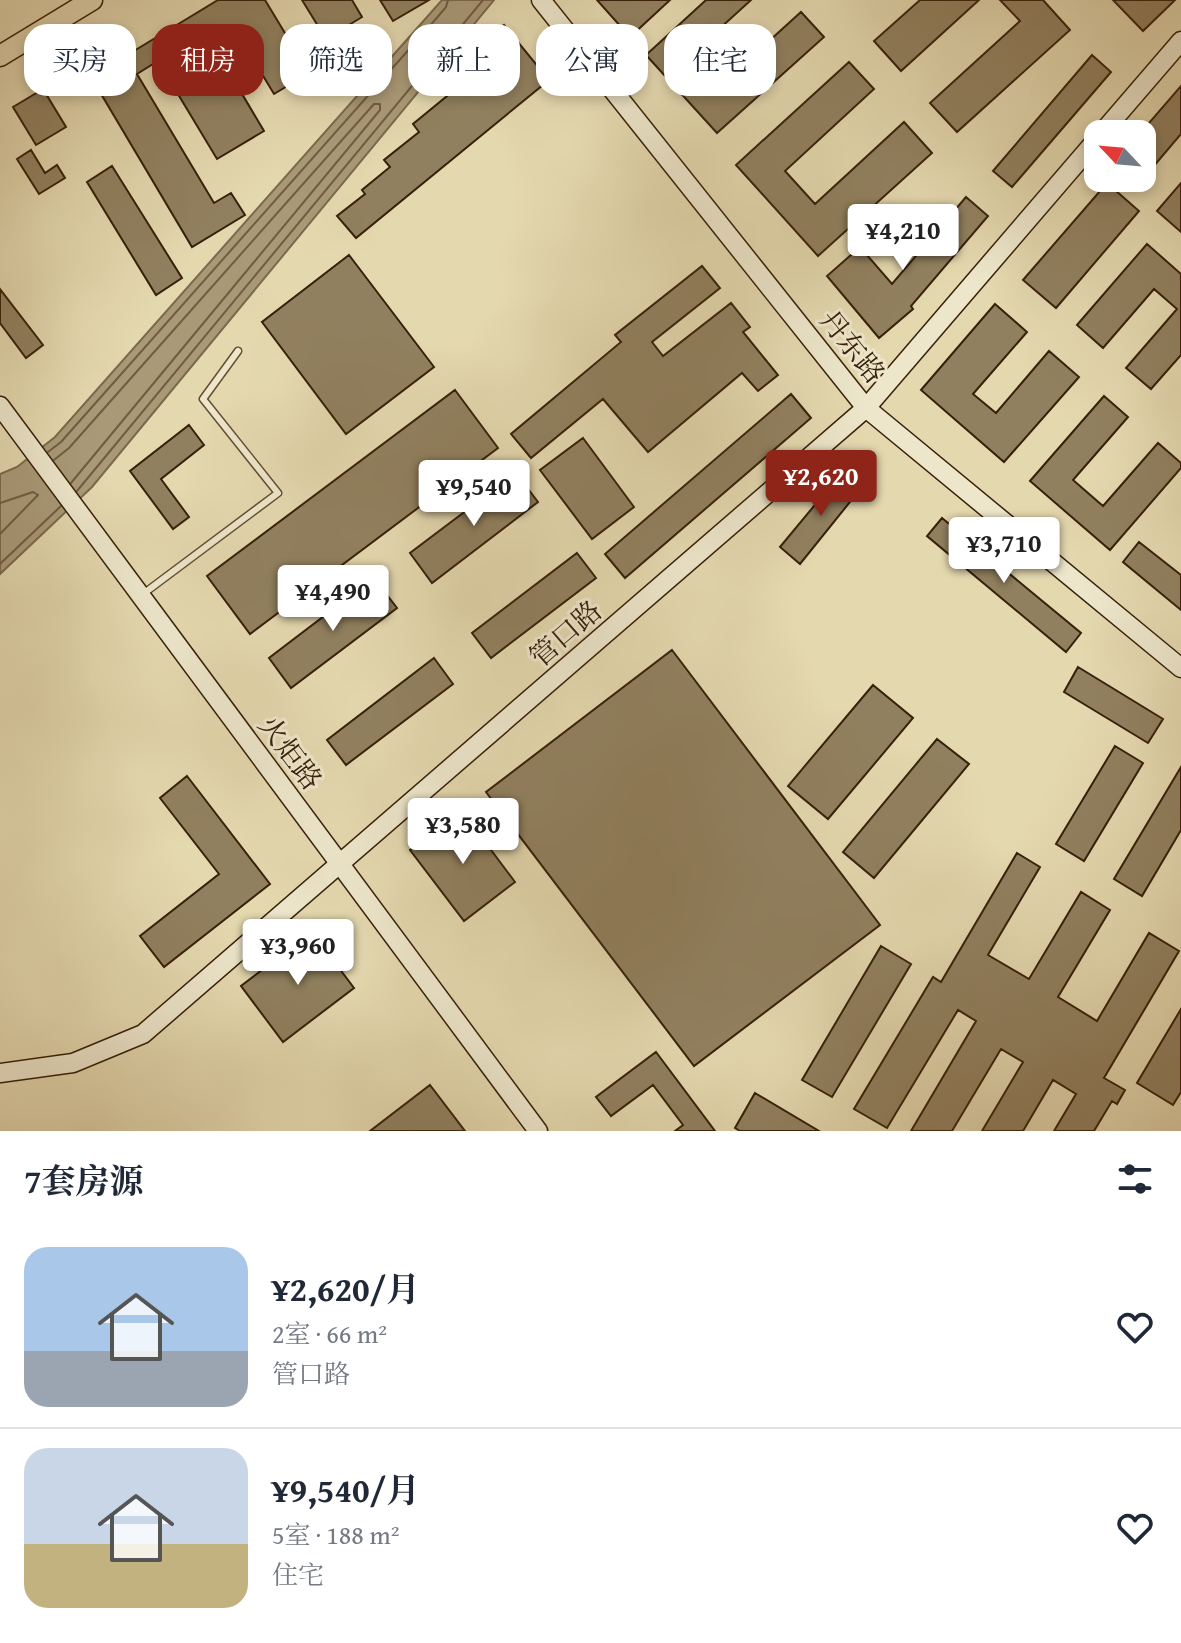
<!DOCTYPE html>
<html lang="zh">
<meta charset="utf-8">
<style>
:root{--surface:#fff;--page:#f6f6f7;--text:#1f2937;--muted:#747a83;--line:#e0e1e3;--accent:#8f2418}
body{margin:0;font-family:"Gentium Book Plus","Noto Serif SC",serif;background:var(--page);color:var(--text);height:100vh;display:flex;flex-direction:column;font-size:30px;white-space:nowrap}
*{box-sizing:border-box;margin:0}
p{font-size:26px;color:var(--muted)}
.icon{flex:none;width:44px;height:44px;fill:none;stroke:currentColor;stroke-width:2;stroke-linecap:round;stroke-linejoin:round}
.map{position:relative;height:1131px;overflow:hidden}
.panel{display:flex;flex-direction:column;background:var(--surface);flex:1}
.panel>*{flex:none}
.banner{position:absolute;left:24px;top:24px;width:1134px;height:72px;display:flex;gap:16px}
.needle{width:52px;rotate:296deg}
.controls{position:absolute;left:1084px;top:120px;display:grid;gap:16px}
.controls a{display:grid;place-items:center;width:72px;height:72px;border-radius:16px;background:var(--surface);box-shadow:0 4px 12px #0003;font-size:40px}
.price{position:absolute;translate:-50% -68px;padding:0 18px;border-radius:8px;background:#fff;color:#222;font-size:26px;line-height:52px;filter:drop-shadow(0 2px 4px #0008)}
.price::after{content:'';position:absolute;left:50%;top:48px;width:24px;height:18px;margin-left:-12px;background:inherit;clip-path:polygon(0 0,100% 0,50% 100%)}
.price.selected{background:var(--accent);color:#fff}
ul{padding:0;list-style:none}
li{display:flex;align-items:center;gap:24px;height:200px;padding:0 24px}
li+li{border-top:2px solid var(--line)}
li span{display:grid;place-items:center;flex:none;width:224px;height:160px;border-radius:24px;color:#555}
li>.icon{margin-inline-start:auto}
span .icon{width:96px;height:96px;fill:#fffc;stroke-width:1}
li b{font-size:34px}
h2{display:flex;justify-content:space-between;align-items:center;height:96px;padding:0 24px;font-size:34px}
.pill{padding:0 28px;border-radius:24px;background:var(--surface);box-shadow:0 4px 12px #0003;font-size:28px;line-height:72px}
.pill.selected{background:var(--accent);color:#fff}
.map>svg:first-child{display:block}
</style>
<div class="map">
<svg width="1181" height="1131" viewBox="0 0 1181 1131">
<rect width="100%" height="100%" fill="#e4d8af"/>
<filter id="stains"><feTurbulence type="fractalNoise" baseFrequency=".0025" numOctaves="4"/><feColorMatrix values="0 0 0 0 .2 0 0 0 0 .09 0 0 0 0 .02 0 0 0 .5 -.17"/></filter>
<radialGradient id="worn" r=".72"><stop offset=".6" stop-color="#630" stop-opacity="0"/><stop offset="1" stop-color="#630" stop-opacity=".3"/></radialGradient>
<!-- water -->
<path fill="#a99977" stroke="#7b694b" stroke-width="2" d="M442 0H494L92 487 0 574V474L17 467 55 437Z"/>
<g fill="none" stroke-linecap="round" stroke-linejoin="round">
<!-- shore -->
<path stroke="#705c40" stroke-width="2" d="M48 452 61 442 435 20 446 7 448 0
M54 460 69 448 374 104H380V110L71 483
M77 491 483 0
M0 503 33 492 38 495 0 534
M0 564 61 506"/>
</g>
<!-- building -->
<path fill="#91805f" stroke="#372009" stroke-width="2" d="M218 0H265L309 73 274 94 239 36 216 50 264 131 217 159 158 61 137 74 214 203 231 193 245 215 192 247 91 77Z
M302 0H352L362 17 326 39Z
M380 0H429L393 21Z
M597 0H670L630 37Z
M706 0H751L684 61 713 92 801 12 824 37 717 133 646 55Z
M920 0H979L901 71 874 41Z
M1000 0H1043L1070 30 957 132 930 103 1020 21Z
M1113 0H1175L1143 31Z
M504 25 549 80 356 238 337 216 365 194 362 190 390 167 384 160 419 132 413 124 447 96 441 88 475 61 469 53Z
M1092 55 1111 72 1012 187 993 171Z
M849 62 874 89 785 171 815 204 904 122 932 153 818 256 736 165Z
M1181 86V134L1142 180V131Z
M43 89 66 127 36 145 13 107Z
M31 150 45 173 57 165 65 178 39 194 17 159Z
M112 166 182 278 156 295 87 182Z
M1107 183 1139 211 1056 308 1023 280Z
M1181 183V232L1157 211Z
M966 197 988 216 911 306 913 309 879 338 827 276 860 247 892 284Z
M1147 244 1181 274V355L1151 389 1126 368 1177 309 1154 289 1103 348 1077 325Z
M349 255 434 367 346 434 262 322Z
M702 266 720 288 652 342 663 356 731 303 750 327 743 332 778 375 758 391 742 373 648 452 603 399 531 458 511 434 621 342 615 335Z
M0 289 43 345 26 358 0 323Z
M995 304 1027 332 973 394 996 413 1049 351 1079 377 1004 462 921 390Z
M455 390 498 448 250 634 207 576Z
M791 394 811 418 625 578 605 554Z
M1104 396 1128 417 1073 480 1103 506 1158 443 1181 463V468L1110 550 1030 481Z
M189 425 204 445 161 479 189 517 173 529 130 471Z
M583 438 634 507 592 539 540 470Z
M843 471 862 487 800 564 780 547Z
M516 473 538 502 432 583 410 553Z
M942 518 1081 633 1066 652 927 536Z
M1139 542 1181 575V610L1123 562Z
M577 553 596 578 491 658 472 633Z
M374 578 397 608 291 688 269 658Z
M672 650 880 925 694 1066 486 792Z
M434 658 453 684 346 765 327 740Z
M1078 667 1163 719 1148 743 1064 692Z
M873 685 913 718 828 819 788 786Z
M937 739 969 764 874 878 843 852Z
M1115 746 1143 763 1084 861 1056 844Z
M1181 767V830L1142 896 1114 879Z
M187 776 270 884 164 967 140 936 219 874 160 798Z
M462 811 515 882 464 921 410 850Z
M1017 853 1040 867 988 955 1029 979 1081 892 1110 910 1058 997 1097 1021 1149 933 1179 951 1104 1078 1125 1090 1117 1104 1112 1101 1094 1131H1054L1076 1094 1053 1080 1023 1131H982L1023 1062 1001 1049 952 1131H911L976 1021 958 1010 887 1128 854 1109 933 977 941 982Z
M312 932 354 988 283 1042 241 986Z
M881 946 911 964 832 1097 802 1080Z
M1181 1009V1092L1173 1105 1137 1083Z
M656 1052 715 1131H675L683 1125 653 1085 611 1116 596 1097Z
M430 1085 465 1131H370Z
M755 1093 819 1131H740L735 1128Z"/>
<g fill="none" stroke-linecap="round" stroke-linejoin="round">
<defs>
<path id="service" d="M143 594 278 493 203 399 238 351"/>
<path id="secondary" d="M541 0 866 408 1181 668
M1101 134 1181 41
M0 406 538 1131
M0 1073 73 1063 143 1034 866 408 1098 138"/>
<path id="primary" d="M0 56 92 0"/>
</defs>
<!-- service casing -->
<use href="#service" stroke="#624e32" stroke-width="9"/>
<!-- secondary casing -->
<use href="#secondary" stroke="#372009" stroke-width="21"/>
<!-- primary casing -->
<use href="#primary" stroke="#372009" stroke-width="23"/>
<!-- service -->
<use href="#service" stroke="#ede6cb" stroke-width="6"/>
<!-- secondary -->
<use href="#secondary" stroke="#ede6cb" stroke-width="18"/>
<!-- primary -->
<use href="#primary" stroke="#e4d8af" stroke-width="20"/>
</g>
<g text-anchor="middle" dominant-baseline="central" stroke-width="6" stroke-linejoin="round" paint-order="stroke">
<!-- street labels -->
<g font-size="28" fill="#372009" stroke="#ede6cb">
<text transform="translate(853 346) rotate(51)">丹东路</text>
<text transform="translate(565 633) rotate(-41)">管口路</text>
<text transform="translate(291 752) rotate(53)">火炬路</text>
</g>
</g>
<rect width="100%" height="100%" filter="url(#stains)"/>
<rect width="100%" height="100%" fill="url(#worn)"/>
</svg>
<div class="controls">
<a><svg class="needle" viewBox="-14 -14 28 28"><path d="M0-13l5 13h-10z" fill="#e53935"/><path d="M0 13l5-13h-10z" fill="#747a83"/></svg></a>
</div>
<b class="price" style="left:903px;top:272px">¥4,210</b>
<b class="price selected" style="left:821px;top:518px">¥2,620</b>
<b class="price" style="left:474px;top:528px">¥9,540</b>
<b class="price" style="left:1004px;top:585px">¥3,710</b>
<b class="price" style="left:333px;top:633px">¥4,490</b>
<b class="price" style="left:463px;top:866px">¥3,580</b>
<b class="price" style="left:298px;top:987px">¥3,960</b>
<div class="banner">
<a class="pill">买房</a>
<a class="pill selected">租房</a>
<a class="pill">筛选</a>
<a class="pill">新上</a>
<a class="pill">公寓</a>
<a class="pill">住宅</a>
</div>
</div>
<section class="panel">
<h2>7套房源<svg class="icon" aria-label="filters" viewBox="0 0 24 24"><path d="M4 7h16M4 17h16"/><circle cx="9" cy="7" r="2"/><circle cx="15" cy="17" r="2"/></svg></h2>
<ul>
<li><span style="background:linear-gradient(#a9c7e8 65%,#9aa5b1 0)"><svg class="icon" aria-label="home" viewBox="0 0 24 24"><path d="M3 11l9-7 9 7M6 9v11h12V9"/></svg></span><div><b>¥2,620/月</b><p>2室 · 66 m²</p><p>管口路</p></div><svg class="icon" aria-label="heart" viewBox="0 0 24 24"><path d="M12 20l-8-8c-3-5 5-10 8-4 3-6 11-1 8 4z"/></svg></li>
<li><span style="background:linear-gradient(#c9d6e8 60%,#c2b280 0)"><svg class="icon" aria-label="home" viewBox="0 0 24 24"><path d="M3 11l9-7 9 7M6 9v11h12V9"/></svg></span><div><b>¥9,540/月</b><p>5室 · 188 m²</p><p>住宅</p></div><svg class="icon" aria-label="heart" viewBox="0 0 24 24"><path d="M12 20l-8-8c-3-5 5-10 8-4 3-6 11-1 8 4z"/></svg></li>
</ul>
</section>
